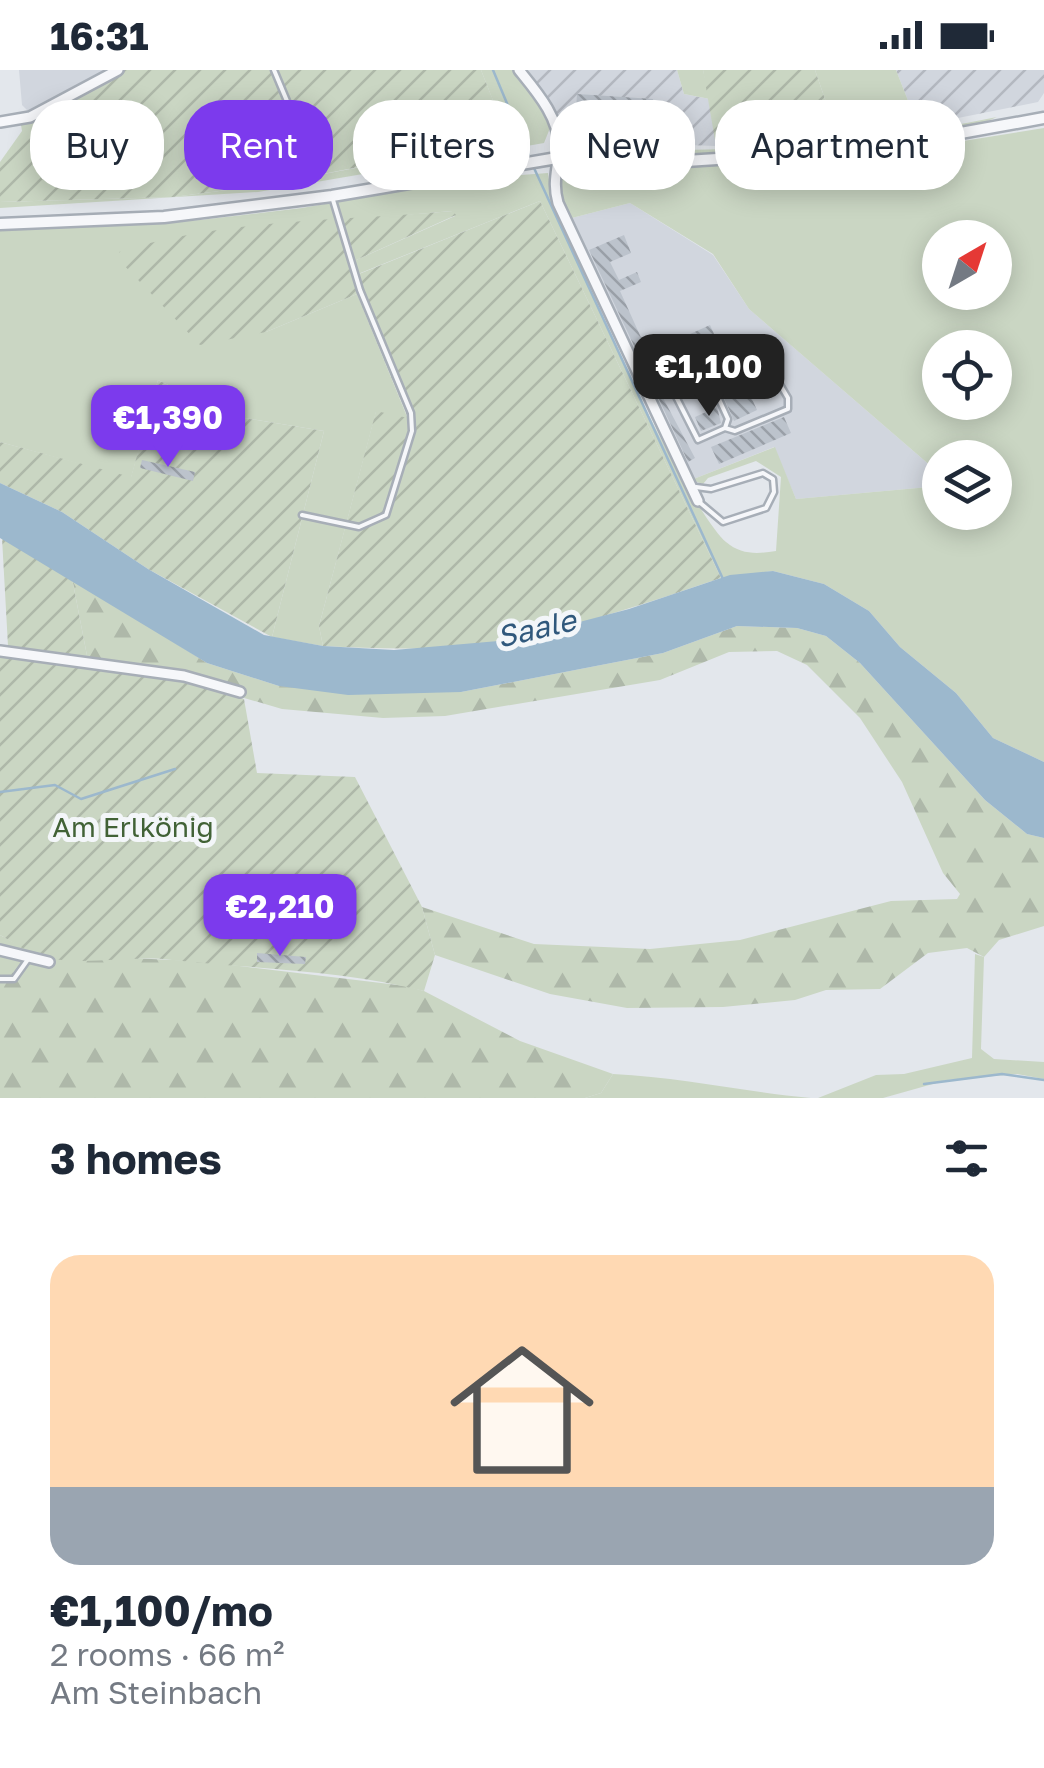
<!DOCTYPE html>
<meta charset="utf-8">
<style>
:root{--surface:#fff;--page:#f2f2f3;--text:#1f2937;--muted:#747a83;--line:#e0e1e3;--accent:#7c3aed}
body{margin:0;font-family:"Golos Text",sans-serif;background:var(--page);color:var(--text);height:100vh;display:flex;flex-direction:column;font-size:38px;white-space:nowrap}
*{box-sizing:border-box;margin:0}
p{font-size:32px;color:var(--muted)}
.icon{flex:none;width:55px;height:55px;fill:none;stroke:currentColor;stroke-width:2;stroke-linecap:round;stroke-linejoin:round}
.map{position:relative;height:1028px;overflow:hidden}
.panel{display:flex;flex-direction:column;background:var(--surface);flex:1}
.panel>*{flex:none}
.hud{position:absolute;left:30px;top:30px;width:985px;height:90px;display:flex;gap:20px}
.needle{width:65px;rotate:39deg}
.fabs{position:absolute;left:922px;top:150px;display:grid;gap:20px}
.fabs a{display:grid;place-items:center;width:90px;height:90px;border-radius:50%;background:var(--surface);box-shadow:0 5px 25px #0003;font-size:50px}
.price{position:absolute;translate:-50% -85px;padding:0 22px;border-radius:20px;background:var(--accent);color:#fff;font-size:32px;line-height:65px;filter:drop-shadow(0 2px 5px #0008)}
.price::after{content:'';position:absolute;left:50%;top:60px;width:30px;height:22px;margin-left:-15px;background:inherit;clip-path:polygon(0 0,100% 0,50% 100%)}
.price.active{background:#222;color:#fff}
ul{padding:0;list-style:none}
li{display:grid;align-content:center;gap:20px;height:530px;padding:0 50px}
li+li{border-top:2px solid var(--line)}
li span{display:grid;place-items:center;height:310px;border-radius:30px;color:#555}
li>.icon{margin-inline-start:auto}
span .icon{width:180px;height:180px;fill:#fffc;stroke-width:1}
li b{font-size:42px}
h2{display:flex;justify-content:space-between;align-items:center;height:120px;padding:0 50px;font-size:42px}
.pill{padding:0 35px;border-radius:40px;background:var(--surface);box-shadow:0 5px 25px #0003;font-size:35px;line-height:90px}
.pill.active{background:var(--accent);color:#fff}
.status{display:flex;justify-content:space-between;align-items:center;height:70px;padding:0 50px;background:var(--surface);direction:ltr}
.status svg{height:28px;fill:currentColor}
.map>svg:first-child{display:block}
</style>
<div class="status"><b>16:31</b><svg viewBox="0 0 49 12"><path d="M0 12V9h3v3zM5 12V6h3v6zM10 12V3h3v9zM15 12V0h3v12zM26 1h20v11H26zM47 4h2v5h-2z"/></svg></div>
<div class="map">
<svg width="1044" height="1028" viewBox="0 0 1044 1028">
<defs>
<pattern id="industrial-furrows" width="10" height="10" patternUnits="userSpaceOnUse" patternTransform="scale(2.5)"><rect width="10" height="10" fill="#d1d6de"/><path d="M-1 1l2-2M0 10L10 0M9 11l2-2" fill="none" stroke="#b3b8c0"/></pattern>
<pattern id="forest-firs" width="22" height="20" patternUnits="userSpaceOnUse" patternTransform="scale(2.5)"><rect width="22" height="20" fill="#cad6c3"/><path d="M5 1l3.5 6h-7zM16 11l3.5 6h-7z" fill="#aeb8a9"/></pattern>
<pattern id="garden-furrows" width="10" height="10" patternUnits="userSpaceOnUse" patternTransform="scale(2.5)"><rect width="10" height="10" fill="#cad6c3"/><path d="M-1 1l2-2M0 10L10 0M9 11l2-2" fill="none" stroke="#aeb8a9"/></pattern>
<pattern id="building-back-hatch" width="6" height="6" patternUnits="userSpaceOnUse" patternTransform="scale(2.5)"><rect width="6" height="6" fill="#bcc3cc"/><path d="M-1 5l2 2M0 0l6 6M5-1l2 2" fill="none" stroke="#999fa7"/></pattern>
</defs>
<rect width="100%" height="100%" fill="#e3e7ec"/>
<!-- built -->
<path fill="#d1d6de" d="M19 0H110L30 43 22 35Z
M630 133 713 185 749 239 940 404V416L796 429 774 377 691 410 568 149Z"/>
<!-- industrial -->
<path fill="url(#industrial-furrows)" d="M528 0H677L684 24 710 29 716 76 576 71Z
M896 0H1044V23L1038 32 918 56Z"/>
<!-- green -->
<path fill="#cad6c3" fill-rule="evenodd" d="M481 0H512L538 32 550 58 544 73 258 122 0 138V132L173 127 266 115 508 69Z
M815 0H896L918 56 838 67Z
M997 47 976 56C848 77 720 90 590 82L592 78C728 85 863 74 997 47Z
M1044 58V692L993 668 956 623 900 577 869 541 824 514 773 501 721 508 540 131 358 204 354 191 455 146 452 141 327 152 266 262 357 224 408 349 376 342 319 556 323 576 272 567 324 361 232 346 158 310 131 408 0 372V160L200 150 302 138 465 109 548 103C554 157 686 438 726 472 741 485 758 484 776 481L781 407 756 391 708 408 703 414 691 410 775 377 796 429 940 416V442H995V388H940V404L749 239 713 184 630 133 568 149 558 103C574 93 639 108 665 107L666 102 681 98 852 87 881 92 894 82ZM940 168H995V222H940ZM940 278H995V332H940Z
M975 884 984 887 981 979 994 989 1044 992V1009L1017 1004 947 1010 883 1028H818L876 1005 904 1004 972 988Z
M613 1004C680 1007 744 1022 811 1028H585L601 1023Z"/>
<!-- forest -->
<path fill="url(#forest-firs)" d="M677 0H703L710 29 684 24Z
M72 508 207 593 279 616 461 622 663 583 737 556 797 558 826 566 860 593 985 730 1027 764 1044 768V856L999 870 984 887 967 878 928 883 880 919 826 920 795 930 723 937 627 938 550 924 435 885 422 837 534 874 650 879 740 870 891 831 957 829 960 824 943 803 902 712 860 648 807 595 777 581 729 582 660 610 445 646 383 648 282 639 183 610 89 596Z
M0 865 35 884 198 891 406 916 424 921 520 971 613 1004 601 1023 585 1028H0Z"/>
<!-- garden -->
<path fill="url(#garden-furrows)" d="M124 0H481L508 68 266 115 173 127 0 132V92L22 61 21 55 50 45Z
M703 0H815L838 67 716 76Z
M540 131 721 508C653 531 585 554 515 569 453 582 386 579 323 576L319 556 376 341 408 348 357 224 266 262 200 275 120 191 119 182C224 148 344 151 453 141L456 145 354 191 359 204Z
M158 310 232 346 324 361 272 567 148 499 62 442 0 413V372L131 407Z
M2 468 72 508 89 596 183 610 244 629 257 703 355 707 422 837 435 885 424 921C342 900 255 899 172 890 129 884 75 899 34 884 22 879 11 871 0 865V577L8 576Z"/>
<!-- water -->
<path fill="#9cb8cd" d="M0 413 62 442 148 499 264 565 323 576 394 580 511 570 629 539 730 505 773 501 824 514 869 541 900 577 956 623 993 668 1044 692V768L1027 764 985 730 860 593 826 566 797 558 737 556 663 583 461 622 348 625 279 616 207 593 0 468Z"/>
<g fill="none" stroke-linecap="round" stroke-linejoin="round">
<!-- stream -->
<path stroke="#9cb8cd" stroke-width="2.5" d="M493 0 529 86
M534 98 723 509
M0 722 55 715 81 729 175 699
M924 1014 1002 1004 1044 1010"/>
</g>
<!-- building -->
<path fill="url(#building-back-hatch)" d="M577 24 653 29 651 60 575 55Z
M624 165 631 183 610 192 619 210 637 202 641 212 620 221 648 283 710 255 724 286 731 283 757 340 734 351 709 293 713 291 709 277 703 270 644 297 589 180Z
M655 313 695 388 688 392 652 314Z
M717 337 721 353 701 361 695 347Z
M784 347 791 363 719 394 711 377Z
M142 390 195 402 193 411 140 398Z
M257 883 306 887 305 894 257 892Z"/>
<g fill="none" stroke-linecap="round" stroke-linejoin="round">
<defs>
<path id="service" d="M274 0 318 105
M661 297 698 370 725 358 728 349 697 281
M641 306 704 278
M725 358 735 361 788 339V328L754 271
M696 417 711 419 763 403 773 409 774 422 766 438 723 452 698 431
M302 445 359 457 386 445 412 361 411 343 360 220 333 130
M0 909H14L29 888"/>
<path id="minor" d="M519 0C536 21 560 48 559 78 558 99 552 112 558 133L698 431
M0 52 30 47 118 0
M0 581 184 606 240 622
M0 880 49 892"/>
<path id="tertiary" d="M0 154 164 147 332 126 557 88 686 91 872 79 1044 48"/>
</defs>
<!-- service casing -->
<use href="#service" stroke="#a7aeb7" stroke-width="9"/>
<!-- minor casing -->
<use href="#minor" stroke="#a7aeb7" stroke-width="14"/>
<!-- tertiary casing -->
<use href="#tertiary" stroke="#a7aeb7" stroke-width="15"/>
<!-- service -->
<use href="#service" stroke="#f6f7fa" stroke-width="4"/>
<!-- minor -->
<use href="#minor" stroke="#f6f7fa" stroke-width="9"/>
<!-- tertiary -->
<use href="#tertiary" stroke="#f6f7fa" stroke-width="10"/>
</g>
<g text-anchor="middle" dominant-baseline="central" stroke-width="10" stroke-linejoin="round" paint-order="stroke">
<!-- park labels -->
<g font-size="28" fill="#416236" stroke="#f3f6f9">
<text x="133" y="756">Am Erlkönig</text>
</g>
<!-- water labels -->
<g font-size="30" font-style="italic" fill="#30587c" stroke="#f3f6f9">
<text transform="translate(536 558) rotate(-13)">Saale</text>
</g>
</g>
</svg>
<div class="fabs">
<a><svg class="needle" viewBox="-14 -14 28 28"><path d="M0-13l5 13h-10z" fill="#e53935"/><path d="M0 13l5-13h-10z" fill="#747a83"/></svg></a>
<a><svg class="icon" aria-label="locate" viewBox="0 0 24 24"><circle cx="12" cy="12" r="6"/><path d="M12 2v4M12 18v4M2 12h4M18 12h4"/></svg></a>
<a><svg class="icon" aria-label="layers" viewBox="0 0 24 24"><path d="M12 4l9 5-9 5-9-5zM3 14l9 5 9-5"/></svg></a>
</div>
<b class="price active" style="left:709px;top:349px">€1,100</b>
<b class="price" style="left:168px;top:400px">€1,390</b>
<b class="price" style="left:280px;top:889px">€2,210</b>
<div class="hud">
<a class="pill">Buy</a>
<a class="pill active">Rent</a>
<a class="pill">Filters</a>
<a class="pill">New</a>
<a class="pill">Apartment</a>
</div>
</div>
<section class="panel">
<h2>3 homes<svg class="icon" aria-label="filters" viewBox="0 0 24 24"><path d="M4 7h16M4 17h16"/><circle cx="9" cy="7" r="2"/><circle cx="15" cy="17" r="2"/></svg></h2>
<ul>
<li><span style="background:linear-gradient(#ffd9b3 75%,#9aa5b1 0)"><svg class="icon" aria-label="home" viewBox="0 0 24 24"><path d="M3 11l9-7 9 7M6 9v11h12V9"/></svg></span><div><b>€1,100/mo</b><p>2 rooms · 66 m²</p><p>Am Steinbach</p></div></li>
</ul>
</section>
